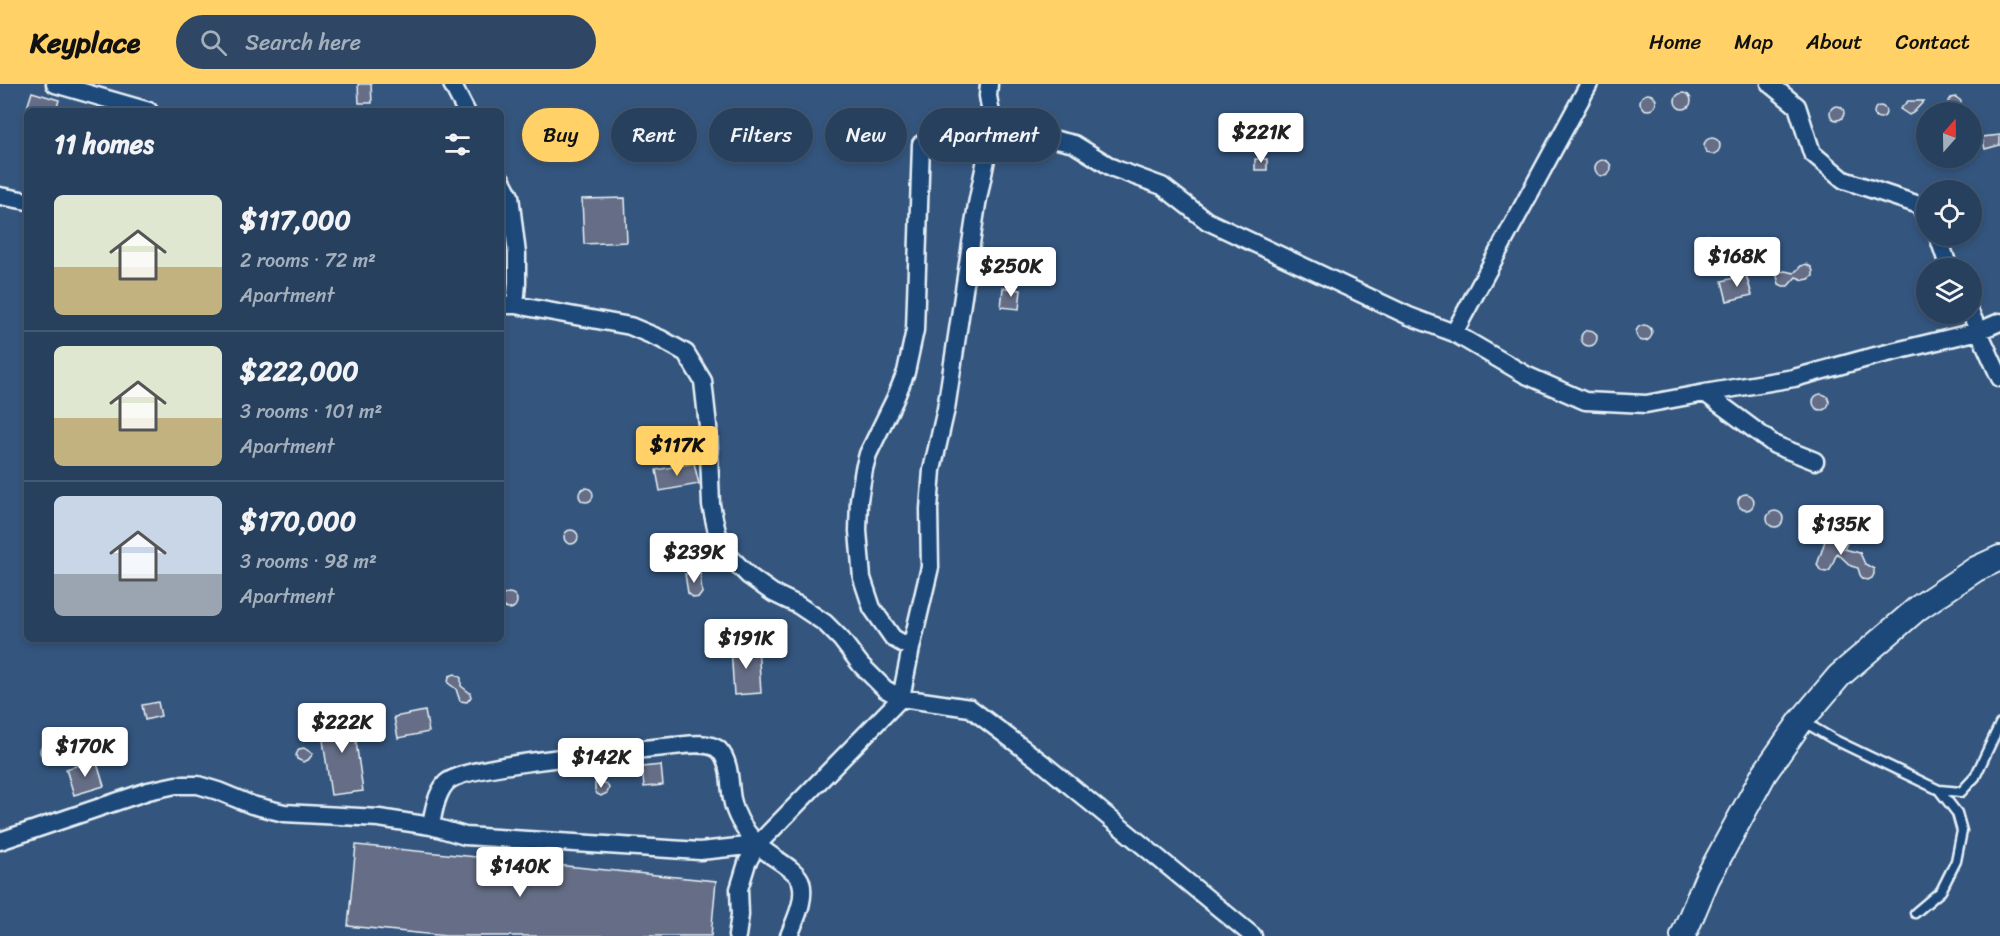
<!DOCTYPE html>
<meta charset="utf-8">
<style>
:root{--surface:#27405e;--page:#2f4764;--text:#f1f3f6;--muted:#a4afbc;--line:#435973;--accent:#ffd166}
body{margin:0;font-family:Sriracha,sans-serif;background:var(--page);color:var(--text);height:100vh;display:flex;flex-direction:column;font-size:22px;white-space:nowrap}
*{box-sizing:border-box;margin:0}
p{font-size:20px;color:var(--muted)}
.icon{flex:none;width:33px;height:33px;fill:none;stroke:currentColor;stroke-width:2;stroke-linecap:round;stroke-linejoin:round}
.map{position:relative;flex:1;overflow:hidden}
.sheet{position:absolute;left:24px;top:24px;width:480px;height:534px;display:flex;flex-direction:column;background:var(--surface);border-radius:9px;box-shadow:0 3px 9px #0003,0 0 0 2px var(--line)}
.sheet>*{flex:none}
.hud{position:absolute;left:522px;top:24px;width:570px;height:54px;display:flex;gap:12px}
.needle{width:39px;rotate:20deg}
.buttons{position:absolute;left:1916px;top:18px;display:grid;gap:12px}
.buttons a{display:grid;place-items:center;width:66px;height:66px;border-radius:50%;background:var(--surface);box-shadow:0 3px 9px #0003,0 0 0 2px var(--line);font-size:30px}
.price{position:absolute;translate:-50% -51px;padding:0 14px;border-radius:6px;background:#fff;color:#222;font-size:20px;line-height:39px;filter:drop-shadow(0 2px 3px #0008)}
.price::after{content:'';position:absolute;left:50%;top:36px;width:18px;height:14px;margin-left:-9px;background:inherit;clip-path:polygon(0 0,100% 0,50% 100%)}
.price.active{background:var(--accent);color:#111}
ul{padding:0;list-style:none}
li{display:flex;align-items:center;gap:18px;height:150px;padding:0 30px}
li+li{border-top:2px solid var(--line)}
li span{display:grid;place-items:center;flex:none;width:168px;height:120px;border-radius:9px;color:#555}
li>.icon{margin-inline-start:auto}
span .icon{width:72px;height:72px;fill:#fffc;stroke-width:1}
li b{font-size:26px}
h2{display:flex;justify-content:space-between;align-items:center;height:72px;padding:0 30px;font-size:26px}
.chip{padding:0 21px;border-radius:27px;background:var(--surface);box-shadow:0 3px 9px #0003,0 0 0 2px var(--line);font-size:21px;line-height:54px}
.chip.active{background:var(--accent);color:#111}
header{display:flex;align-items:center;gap:36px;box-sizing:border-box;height:84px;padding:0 30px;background:var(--accent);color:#111}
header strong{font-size:28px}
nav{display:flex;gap:33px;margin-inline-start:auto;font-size:21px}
.search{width:420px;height:54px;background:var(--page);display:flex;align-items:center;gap:15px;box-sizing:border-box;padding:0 21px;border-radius:33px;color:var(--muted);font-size:22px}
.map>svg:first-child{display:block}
</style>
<header>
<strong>Keyplace</strong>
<div class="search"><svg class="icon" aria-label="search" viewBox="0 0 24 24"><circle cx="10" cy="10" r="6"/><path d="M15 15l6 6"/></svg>Search here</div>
<nav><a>Home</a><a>Map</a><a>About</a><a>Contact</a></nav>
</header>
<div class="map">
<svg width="2000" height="852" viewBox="0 0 2000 852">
<rect width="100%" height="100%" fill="#34557e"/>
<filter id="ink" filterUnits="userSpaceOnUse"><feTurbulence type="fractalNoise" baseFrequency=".0167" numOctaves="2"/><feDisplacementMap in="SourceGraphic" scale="12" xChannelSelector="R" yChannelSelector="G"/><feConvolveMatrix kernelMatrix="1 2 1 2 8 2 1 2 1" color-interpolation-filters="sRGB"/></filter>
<g filter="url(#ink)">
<!-- building -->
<path fill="#656e86" stroke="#e8f1f8" stroke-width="1.5" d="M358 0H371L372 19H359Z
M32 8 59 16 56 27H26Z
M1675 17a8 8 0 1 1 16 0a8 8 0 1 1-16 0Z
M1640 18a8 8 0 1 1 16 0a8 8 0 1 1-16 0Z
M1956 13 1961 17V22L1957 27 1952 26 1946 21 1951 14Z
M1908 17H1924L1913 29 1909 31 1900 25Z
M1874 28a6 6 0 1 1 12 0a6 6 0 1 1-12 0Z
M1830 29a7 7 0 1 1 14 0a7 7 0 1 1-14 0Z
M2000 51V61L1985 65 1982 53Z
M675 54 680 57 684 66 675 68 669 66 667 59 670 55Z
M1704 62a8 8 0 1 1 16 0a8 8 0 1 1-16 0Z
M1255 75H1267V86H1255Z
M1595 84a8 8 0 1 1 16 0a8 8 0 1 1-16 0Z
M625 114 627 158 584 160 582 115Z
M1700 159a8 8 0 1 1 16 0a8 8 0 1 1-16 0Z
M1806 180 1811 183 1813 187V192L1809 195 1804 196 1796 193 1788 202H1783L1779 200 1777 192 1780 188 1785 187 1794 189 1801 182Z
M1746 191 1752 211 1727 217 1722 197Z
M1003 204 1021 206 1019 225 1001 223Z
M1636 249a8 8 0 1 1 16 0a8 8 0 1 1-16 0Z
M1581 254a8 8 0 1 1 16 0a8 8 0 1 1-16 0Z
M1813 318a8 8 0 1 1 16 0a8 8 0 1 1-16 0Z
M694 379 699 400 660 407 656 386Z
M579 411a7 7 0 1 1 14 0a7 7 0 1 1-14 0Z
M1738 418a8 8 0 1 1 16 0a8 8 0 1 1-16 0Z
M1767 435a8 8 0 1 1 16 0a8 8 0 1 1-16 0Z
M1813 443 1847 459 1844 465 1860 469 1865 480 1874 485V490L1872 494 1868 496 1863 495 1860 491 1858 484 1851 482 1837 469 1830 486 1826 488 1821 487 1817 481 1825 457 1812 445Z
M564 453a7 7 0 1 1 14 0a7 7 0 1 1-14 0Z
M700 488 702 509 699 513 694 514 688 509 685 490Z
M501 517a8 8 0 1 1 16 0a8 8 0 1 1-16 0Z
M758 561 761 609 734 611 731 563Z
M455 590 461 594V602L470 609 471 613 467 618 460 617 456 605 448 599 449 592Z
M158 618 161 632 145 636 142 621Z
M425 627 429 648 398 654 394 633Z
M352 629 363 707 331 711 320 635Z
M40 667a7 7 0 1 1 14 0a7 7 0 1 1-14 0Z
M304 664 313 670 308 676 303 678 297 675 296 671 299 665Z
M96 676 104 702 74 711 66 685Z
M661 681 663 701 644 703 642 683Z
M602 698 608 701 609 705 607 709 601 712 597 710 595 706V699Z
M356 761 716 797 711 852H446L348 842Z"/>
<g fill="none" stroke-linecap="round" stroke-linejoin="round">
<defs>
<path id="lane" d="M1804 638 1833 655 1939 706 1961 708 1975 693 2000 640
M1915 829 1941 807 1956 777 1962 747 1957 729 1939 706"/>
<path id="street" d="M55 0 149 27
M452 0 466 27
M1770 0 1797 22 1812 69 1844 96 1919 121 1926 132
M993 41 1074 60 1113 84 1162 102 1207 137 1409 232 1454 249 1526 291 1585 317 1646 320 1705 309 1775 361 1815 377
M501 95 510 112 517 170V199L515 221
M0 112 27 117
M1938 152 1949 184
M501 221H515L630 242 661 255 686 269 703 297 708 342 711 421 717 448 727 470 749 492 773 509 798 521 825 539 841 555 861 581 885 605 901 614 970 624 1045 681 1253 852
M1971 230 2000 294
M1454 249 1589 0
M1705 309 1794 294 1871 273 1979 247 2000 238
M911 564 893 554 872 524 862 494 858 447 859 416 864 385 868 370 895 315 906 288 915 246 921 60
M431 742C433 729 436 710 446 699 462 680 639 666 673 662 687 661 708 657 719 666 731 678 729 700 732 715 735 732 745 747 756 759 767 772 797 784 801 798 806 816 795 836 789 852
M0 757 148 707 176 701H198L218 707 252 721 284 729 379 734 431 742 465 752 700 767 757 761
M737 852 740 831 739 805 747 779 757 761 901 614 911 564 930 483 929 425 932 386 946 325 977 120 993 41 988 12 989 0"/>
<path id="secondary" d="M1683 852 1707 795 1764 690 1801 637 1839 592 1918 524 1976 485 2000 474"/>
</defs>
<!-- lane casing -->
<use href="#lane" stroke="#e8f1f8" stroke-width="13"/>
<!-- street casing -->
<use href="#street" stroke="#e8f1f8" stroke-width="21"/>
<!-- secondary casing -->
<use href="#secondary" stroke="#e8f1f8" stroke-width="28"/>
<!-- lane -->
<use href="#lane" stroke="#1f4a7a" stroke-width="8"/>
<!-- street -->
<use href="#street" stroke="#1f4a7a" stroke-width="16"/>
<!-- secondary -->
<use href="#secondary" stroke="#1f4a7a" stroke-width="24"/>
</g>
</g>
</svg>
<div class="buttons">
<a><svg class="needle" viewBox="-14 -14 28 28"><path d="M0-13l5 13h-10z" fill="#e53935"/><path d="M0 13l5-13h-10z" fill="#a4afbc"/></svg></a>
<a><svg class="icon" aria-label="locate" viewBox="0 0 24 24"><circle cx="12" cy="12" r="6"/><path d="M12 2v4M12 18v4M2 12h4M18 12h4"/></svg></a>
<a><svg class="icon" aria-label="layers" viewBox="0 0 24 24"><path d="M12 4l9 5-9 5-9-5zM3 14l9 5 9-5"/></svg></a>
</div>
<b class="price" style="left:1261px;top:80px">$221K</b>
<b class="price" style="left:1737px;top:204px">$168K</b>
<b class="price" style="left:1011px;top:214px">$250K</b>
<b class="price active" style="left:677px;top:393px">$117K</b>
<b class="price" style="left:1841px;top:472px">$135K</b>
<b class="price" style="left:694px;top:500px">$239K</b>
<b class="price" style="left:746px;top:586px">$191K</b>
<b class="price" style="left:342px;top:670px">$222K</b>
<b class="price" style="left:85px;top:694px">$170K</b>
<b class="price" style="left:601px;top:705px">$142K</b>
<b class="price" style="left:520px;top:814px">$140K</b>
<div class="hud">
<a class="chip active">Buy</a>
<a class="chip">Rent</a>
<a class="chip">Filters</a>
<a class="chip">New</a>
<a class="chip">Apartment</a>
</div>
<section class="sheet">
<h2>11 homes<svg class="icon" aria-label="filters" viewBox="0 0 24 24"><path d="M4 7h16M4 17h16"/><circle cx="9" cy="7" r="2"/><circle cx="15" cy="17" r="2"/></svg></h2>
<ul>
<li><span style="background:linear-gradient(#dfe7d0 60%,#c2b280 0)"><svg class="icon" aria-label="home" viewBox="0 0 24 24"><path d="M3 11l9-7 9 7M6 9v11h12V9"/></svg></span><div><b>$117,000</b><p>2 rooms · 72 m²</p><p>Apartment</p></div></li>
<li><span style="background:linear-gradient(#dfe7d0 60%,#c2b280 0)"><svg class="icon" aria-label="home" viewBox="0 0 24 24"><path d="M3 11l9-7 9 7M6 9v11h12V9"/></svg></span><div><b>$222,000</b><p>3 rooms · 101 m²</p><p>Apartment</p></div></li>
<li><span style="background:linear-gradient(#c9d6e8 65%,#9aa5b1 0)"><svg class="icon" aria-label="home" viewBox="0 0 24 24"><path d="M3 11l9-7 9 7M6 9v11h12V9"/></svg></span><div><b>$170,000</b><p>3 rooms · 98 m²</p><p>Apartment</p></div></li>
</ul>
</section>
</div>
